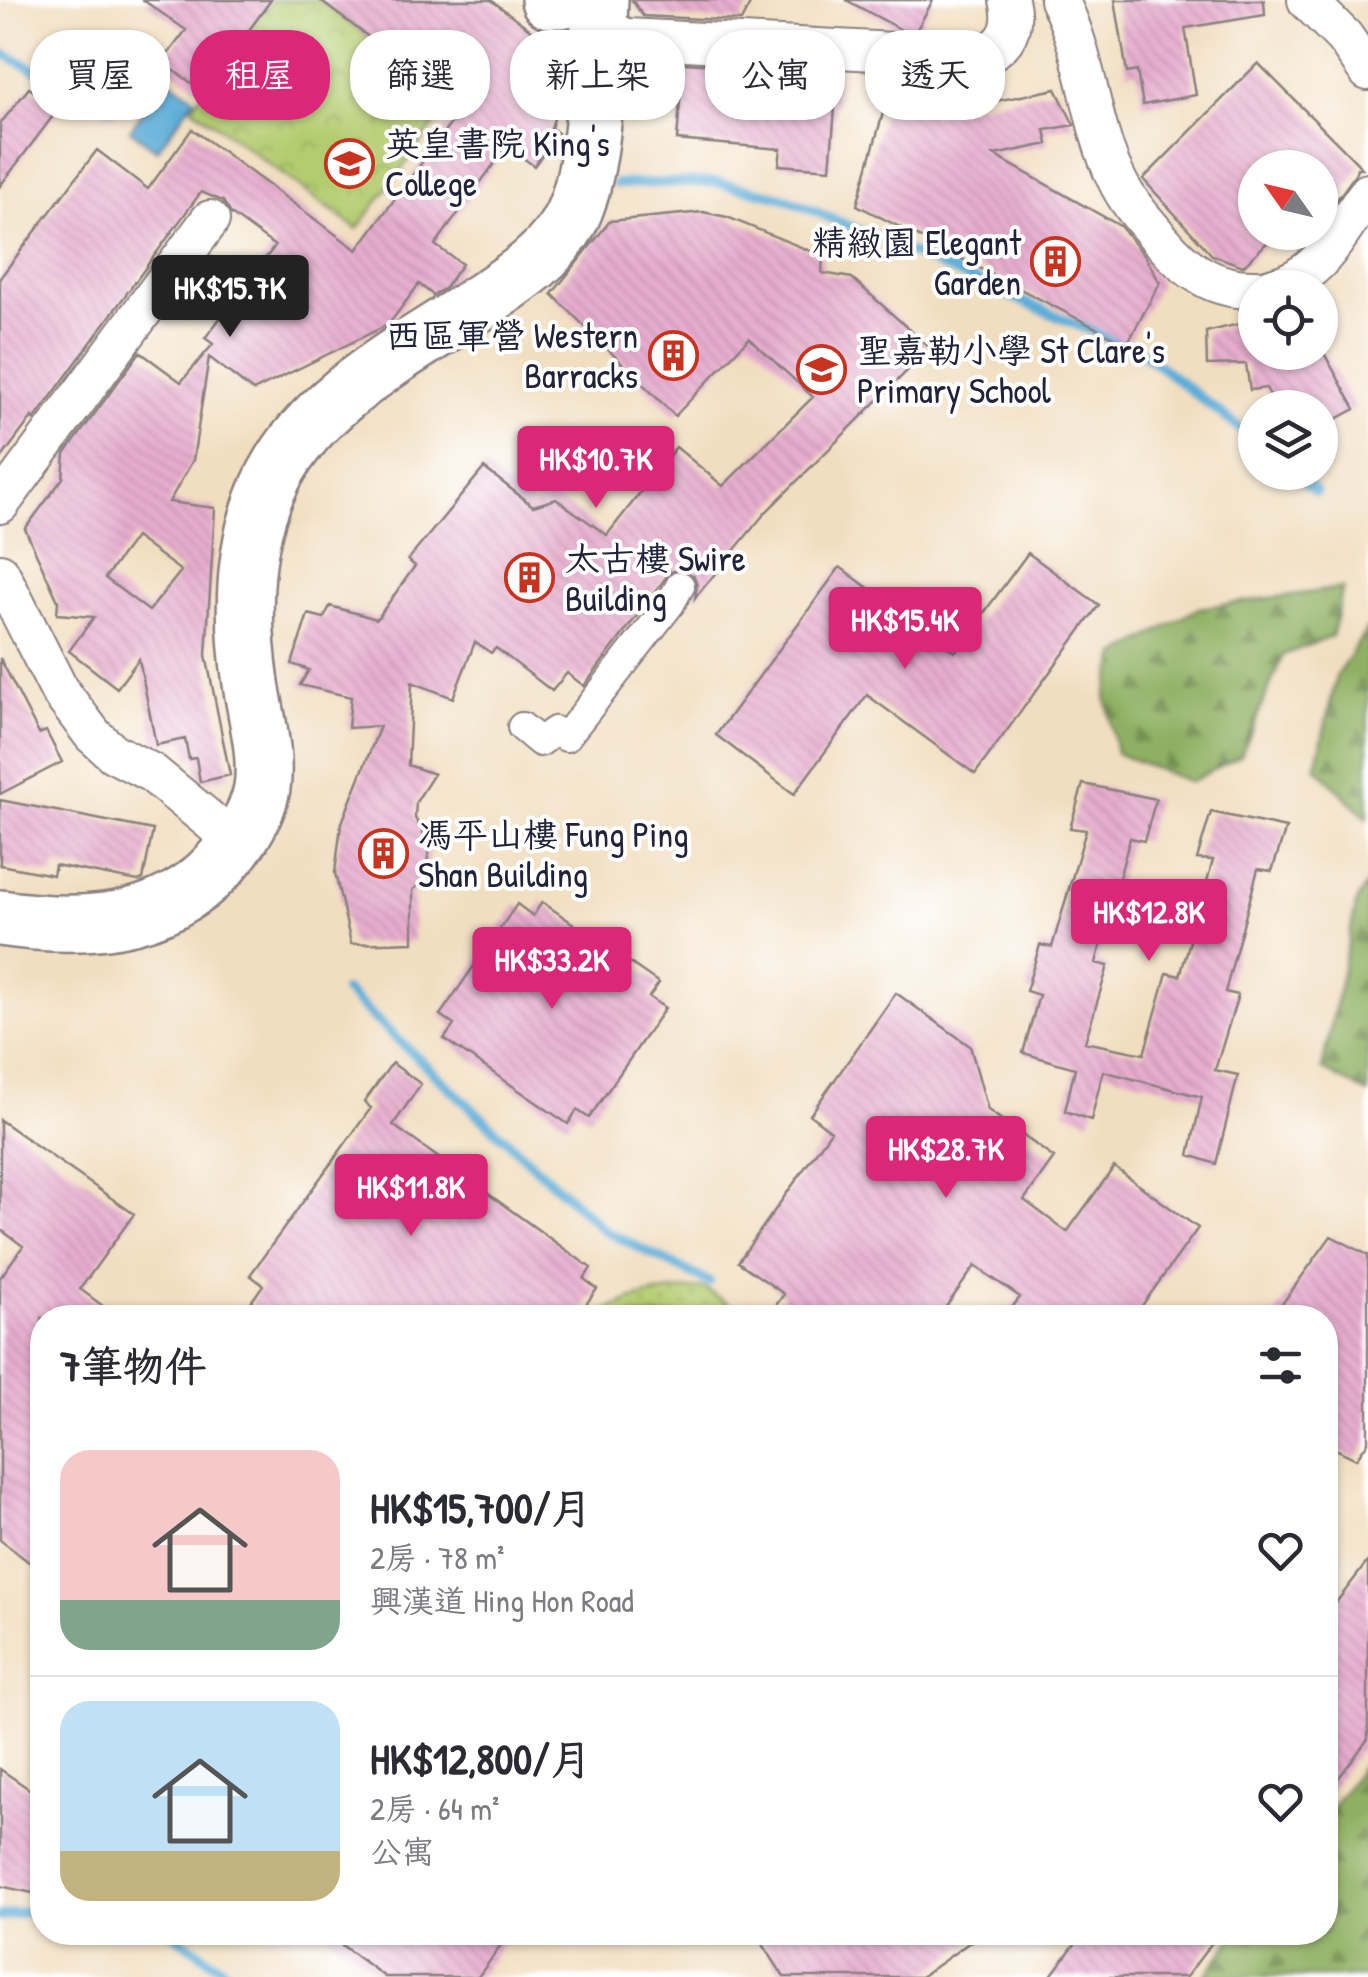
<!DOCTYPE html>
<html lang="zh-TW">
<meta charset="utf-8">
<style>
:root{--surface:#fff;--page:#f2f2f3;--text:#2b2b33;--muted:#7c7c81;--line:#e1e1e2;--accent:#db2777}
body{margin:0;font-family:"Patrick Hand","LXGW WenKai TC",sans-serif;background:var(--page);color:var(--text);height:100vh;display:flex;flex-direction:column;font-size:38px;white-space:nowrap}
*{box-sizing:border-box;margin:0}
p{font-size:32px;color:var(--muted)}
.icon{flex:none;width:55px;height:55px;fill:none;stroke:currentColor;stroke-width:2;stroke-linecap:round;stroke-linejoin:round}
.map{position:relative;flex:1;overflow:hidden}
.sheet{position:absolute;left:30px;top:1305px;width:1308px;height:640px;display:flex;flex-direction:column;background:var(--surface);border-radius:40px;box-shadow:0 2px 8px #0004}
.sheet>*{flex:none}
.hud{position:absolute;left:30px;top:30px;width:1310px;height:90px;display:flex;gap:20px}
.needle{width:65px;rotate:304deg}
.fabs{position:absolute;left:1238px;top:150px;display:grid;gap:20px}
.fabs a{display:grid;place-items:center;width:100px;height:100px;border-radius:50%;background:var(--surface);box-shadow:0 2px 8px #0004;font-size:50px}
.price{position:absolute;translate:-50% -85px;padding:0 22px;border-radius:10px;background:var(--accent);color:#fff;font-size:32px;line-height:65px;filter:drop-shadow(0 2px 5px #0008)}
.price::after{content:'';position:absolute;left:50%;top:60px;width:30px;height:22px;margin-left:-15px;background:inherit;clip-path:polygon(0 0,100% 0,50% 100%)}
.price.current{background:#222;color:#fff}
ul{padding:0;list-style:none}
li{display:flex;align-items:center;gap:30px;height:250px;padding:0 30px}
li+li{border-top:2px solid var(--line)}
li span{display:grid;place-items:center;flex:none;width:280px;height:200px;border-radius:30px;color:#555}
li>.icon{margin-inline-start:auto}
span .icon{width:120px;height:120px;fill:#fffc;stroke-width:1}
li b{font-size:42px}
h2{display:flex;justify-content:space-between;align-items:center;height:120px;padding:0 30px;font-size:42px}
.chip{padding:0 35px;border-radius:40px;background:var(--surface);box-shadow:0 2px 8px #0004;font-size:35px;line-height:90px}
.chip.current{background:var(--accent);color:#fff}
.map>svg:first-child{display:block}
</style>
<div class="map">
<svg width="1368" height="1977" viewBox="0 0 1368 1977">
<defs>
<pattern id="forest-firs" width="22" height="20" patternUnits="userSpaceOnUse" patternTransform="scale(2.5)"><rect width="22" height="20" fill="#8fb062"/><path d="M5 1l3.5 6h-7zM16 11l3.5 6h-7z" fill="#748f52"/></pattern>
<pattern id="park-crowns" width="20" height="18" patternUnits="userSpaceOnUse" patternTransform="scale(2.5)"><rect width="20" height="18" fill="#b4cc70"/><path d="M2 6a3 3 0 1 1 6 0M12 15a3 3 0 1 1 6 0" fill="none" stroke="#9aaf62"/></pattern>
<pattern id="garden-dots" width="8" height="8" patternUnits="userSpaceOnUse" patternTransform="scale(2.5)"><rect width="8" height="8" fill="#b4cc70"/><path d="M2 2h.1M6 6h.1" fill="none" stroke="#9aaf62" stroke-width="1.8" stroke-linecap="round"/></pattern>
<pattern id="building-back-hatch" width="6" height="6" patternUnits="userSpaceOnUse" patternTransform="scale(2.5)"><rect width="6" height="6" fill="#e7adce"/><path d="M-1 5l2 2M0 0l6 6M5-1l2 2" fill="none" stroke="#c695b2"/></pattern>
</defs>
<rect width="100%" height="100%" fill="#fff"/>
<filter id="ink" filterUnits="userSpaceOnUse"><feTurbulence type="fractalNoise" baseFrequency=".01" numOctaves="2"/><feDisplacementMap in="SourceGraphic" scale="20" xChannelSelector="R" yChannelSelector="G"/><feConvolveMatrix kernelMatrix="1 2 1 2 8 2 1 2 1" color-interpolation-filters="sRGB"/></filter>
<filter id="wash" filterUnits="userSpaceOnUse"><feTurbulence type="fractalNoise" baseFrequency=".0048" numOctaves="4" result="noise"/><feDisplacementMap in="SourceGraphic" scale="40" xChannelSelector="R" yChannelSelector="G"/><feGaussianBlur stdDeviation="2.25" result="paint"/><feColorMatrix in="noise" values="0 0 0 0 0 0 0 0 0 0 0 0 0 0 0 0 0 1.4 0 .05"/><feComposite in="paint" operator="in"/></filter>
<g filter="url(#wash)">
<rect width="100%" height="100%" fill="#f1dec0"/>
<!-- forest -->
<path fill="url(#forest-firs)" stroke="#58694e" stroke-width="2.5" d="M1343 588 1332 636 1283 655 1241 755 1190 782 1116 753 1106 696 1117 655 1199 608Z
M1368 627V819L1316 767 1336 677Z
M1368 882V1094L1322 1069 1357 900Z
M1368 1758V1933L1365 1942 1368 1944V1977H1204L1237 1933 1325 1932V1816Z"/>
<!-- park -->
<path fill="url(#park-crowns)" stroke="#6b7756" stroke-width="2.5" d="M271 0H319L453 100 357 229 192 107Z"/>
<!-- garden -->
<path fill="url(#garden-dots)" stroke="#6b7756" stroke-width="2.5" d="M704 1288 750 1317H598C629 1294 666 1291 704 1288Z"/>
<!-- water -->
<path fill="#5dadd8" stroke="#40688a" stroke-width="2.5" d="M167 78 195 98 157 150 130 130Z"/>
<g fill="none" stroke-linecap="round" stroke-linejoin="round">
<!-- stream -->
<path stroke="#5dadd8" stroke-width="10" d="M0 52 112 108
M616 184 716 182 782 197 1144 354 1255 440
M1293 472 1316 492
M345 991 605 1231 709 1282
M0 1917 42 1908
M171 1932 234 1977"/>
</g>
<g id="blocks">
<!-- building -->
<path fill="url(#building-back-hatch)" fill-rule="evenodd" d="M143 0H271L204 92 162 62 186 30Z
M319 0H491L548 43 541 52 558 81V106L551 128 558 133 534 166 507 146 435 245 462 264 445 288 433 295 419 284 389 324 253 391 209 357 193 460 169 502 215 508 206 655 230 775 200 782 196 758 189 759 185 739 156 745 139 659 117 688 69 651 94 617 57 614 58 601 25 529 63 478 65 454 140 352 181 382 213 344 205 338 275 246 231 214 223 201 201 192 34 420 32 417 0 460V278L97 150 148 189 192 129 357 250 463 107ZM135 537 181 571 149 611 105 578Z
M632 0H752L741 21 643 16Z
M846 0H933L916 31 902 30Z
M1115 0H1264L1265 15 1185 28 1196 95 1143 105 1137 71 1127 73Z
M683 63 838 72 830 169 779 165 781 149 677 140Z
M1258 63 1362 168H1357L1355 175 1320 223V168H1255V232H1278L1243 266 1212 255 1143 179Z
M894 74 940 81 931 114 1056 89 1074 125 1045 130 1048 144 994 155 1120 226 1145 256 1160 283 1127 344 857 205Z
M29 88 59 108 0 186V124Z
M703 212 727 217 823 256 822 273 852 278 930 348 765 513 695 598 697 585 694 576 681 569 670 572 584 686 567 673 552 691 496 648 491 653 475 642 453 698 412 682 408 765 434 774 416 802 415 818 430 846 424 880 413 890V942L351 944 335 873 341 825 380 726 348 728 351 697 300 685 309 670 292 664 308 614 324 618 330 606 377 619 415 566 408 560 484 468 533 506 556 499 607 535 676 447 723 486 813 397 749 338 675 416 552 294 610 221Z
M1255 320V352H1320V346L1355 409 1320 428V408H1309L1302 394 1277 408 1266 388 1250 390 1246 364 1207 365 1206 332Z
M1028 553 1099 605 975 774 867 695 794 794 716 735 840 567 955 652Z
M0 658 39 734 46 731 62 762 0 794Z
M1083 784 1156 799 1144 841 1130 838 1096 963 1108 966 1085 1042 1144 1054 1167 973 1180 976 1213 860 1197 859 1211 812 1286 828 1272 871 1258 869 1225 992 1238 995 1215 1070 1238 1075 1216 1164 1189 1155 1202 1097 1103 1071 1091 1120 1065 1111 1075 1068 1023 1053 1039 995 1026 991 1040 945 1052 947 1086 830 1070 828Z
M0 800 153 830 143 879 138 881 55 865 53 875 0 865Z
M542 902 659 983 649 997 665 1008 589 1118 577 1110 568 1124 444 1039 454 1025 440 1015 517 904 533 916Z
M896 993 970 1046 988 1110 1054 1158 1024 1200 1067 1232 1114 1167 1198 1228 1133 1318H1004L1020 1297 975 1266 938 1318H767L784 1294 738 1262 831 1131 810 1115Z
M392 1063 421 1084 393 1125 591 1268 584 1279 597 1289 576 1318H272L251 1302 263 1285 250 1275 371 1108 364 1102Z
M0 1120 134 1214 80 1289 119 1318H42V1572L0 1540V1278L23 1246 0 1229Z
M1331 1236 1368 1255V1442L1356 1459 1325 1444V1318H1272Z
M1368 1561V1739L1325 1796V1617Z
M0 1769 42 1798V1895L0 1886Z
M324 1932H511L478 1977H385Z
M755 1932H984L921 1977H784Z
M1084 1932H1220L1186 1977H1050Z"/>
</g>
</g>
<g filter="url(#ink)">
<use href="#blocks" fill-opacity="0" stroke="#8a807e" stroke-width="2.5"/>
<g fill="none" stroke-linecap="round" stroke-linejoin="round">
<defs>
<path id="pedestrian" d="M522 727 540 742 555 731 566 737 670 604 680 586"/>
<path id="minor" d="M1059 0C1088 56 1089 122 1116 178 1127 202 1145 221 1162 241 1187 271 1215 290 1255 289
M1307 0 1344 37 1368 71
M598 27 627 38 971 56C1003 53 1017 31 1009 0
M1271 288C1323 276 1339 231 1368 193
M0 504 210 220
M0 573 59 690 93 735 113 753 152 773 236 842"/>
<path id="secondary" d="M549 0H561
M0 918C77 929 161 928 218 866 237 845 257 816 262 788 267 753 256 718 251 683 241 615 242 538 274 476 316 396 407 351 479 303 515 279 553 256 572 216 597 162 597 61 600 0"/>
</defs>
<!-- pedestrian casing -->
<use href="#pedestrian" stroke="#8a807e" stroke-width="32"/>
<!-- minor casing -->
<use href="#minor" stroke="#8a807e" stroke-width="42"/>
<!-- secondary casing -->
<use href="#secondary" stroke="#8a807e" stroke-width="60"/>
<!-- pedestrian -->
<use href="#pedestrian" stroke="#fff" stroke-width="28"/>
<!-- minor -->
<use href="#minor" stroke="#fff" stroke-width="38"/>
<!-- secondary -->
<use href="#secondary" stroke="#fff" stroke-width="55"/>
</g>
</g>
<!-- icons -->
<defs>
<symbol id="school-ring" viewBox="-11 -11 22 22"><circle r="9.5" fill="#fff" stroke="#c8321e" stroke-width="1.5"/><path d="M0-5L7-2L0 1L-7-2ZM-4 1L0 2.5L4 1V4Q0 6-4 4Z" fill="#c8321e"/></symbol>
<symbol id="building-ring" viewBox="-11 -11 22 22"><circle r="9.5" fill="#fff" stroke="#c8321e" stroke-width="1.5"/><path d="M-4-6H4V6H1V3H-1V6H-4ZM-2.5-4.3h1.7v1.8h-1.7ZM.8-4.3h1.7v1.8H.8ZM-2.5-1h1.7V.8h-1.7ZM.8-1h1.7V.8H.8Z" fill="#c8321e"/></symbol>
</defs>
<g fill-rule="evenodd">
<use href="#school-ring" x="322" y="136" width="55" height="55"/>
<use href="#building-ring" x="1028" y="234" width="55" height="55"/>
<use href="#building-ring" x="646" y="328" width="55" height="55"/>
<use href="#school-ring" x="794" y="342" width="55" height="55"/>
<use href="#building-ring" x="502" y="550" width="55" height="55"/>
<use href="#building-ring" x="356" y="826" width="55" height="55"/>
</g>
<g text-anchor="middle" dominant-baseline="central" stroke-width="8" stroke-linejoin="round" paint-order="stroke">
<!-- poi labels -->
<g font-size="35" fill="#22223b" stroke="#fff" text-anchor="start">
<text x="385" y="143">英皇書院 King's<tspan x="385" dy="40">College</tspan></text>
<text x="1021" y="242" text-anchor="end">精緻園 Elegant<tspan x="1021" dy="40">Garden</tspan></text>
<text x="638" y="335" text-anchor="end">西區軍營 Western<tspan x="638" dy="40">Barracks</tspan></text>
<text x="857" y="350">聖嘉勒小學 St Clare's<tspan x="857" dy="40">Primary School</tspan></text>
<text x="565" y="558">太古樓 Swire<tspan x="565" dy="40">Building</tspan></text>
<text x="418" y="834">馮平山樓 Fung Ping<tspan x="418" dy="40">Shan Building</tspan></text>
</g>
</g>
</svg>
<div class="fabs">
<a><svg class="needle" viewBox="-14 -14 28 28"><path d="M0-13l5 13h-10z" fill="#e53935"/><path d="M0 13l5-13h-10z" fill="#7c7c81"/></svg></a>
<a><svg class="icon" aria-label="locate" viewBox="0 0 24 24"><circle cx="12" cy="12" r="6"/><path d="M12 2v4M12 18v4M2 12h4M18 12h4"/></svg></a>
<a><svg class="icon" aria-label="layers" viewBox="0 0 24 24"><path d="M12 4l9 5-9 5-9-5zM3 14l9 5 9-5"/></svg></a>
</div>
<b class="price current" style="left:230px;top:340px">HK$15.7K</b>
<b class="price" style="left:596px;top:511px">HK$10.7K</b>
<b class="price" style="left:905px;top:672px">HK$15.4K</b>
<b class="price" style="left:1149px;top:964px">HK$12.8K</b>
<b class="price" style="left:552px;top:1012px">HK$33.2K</b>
<b class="price" style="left:946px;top:1201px">HK$28.7K</b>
<b class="price" style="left:411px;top:1239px">HK$11.8K</b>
<div class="hud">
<a class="chip">買屋</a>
<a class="chip current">租屋</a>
<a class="chip">篩選</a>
<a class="chip">新上架</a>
<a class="chip">公寓</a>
<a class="chip">透天</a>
</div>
<section class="sheet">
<h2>7筆物件<svg class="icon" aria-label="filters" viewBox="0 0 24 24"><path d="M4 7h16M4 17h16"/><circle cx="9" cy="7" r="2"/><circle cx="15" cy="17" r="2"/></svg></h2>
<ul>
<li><span style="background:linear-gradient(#f6c9c9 75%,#7fa58c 0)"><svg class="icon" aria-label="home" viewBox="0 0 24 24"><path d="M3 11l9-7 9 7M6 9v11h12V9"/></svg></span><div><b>HK$15,700/月</b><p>2房 · 78 m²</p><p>興漢道 Hing Hon Road</p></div><svg class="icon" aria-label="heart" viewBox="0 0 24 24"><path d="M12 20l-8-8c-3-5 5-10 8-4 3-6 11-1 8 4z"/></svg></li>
<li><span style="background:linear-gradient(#bfe0f5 75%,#c2b280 0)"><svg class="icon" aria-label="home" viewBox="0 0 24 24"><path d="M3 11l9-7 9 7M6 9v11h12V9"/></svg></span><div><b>HK$12,800/月</b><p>2房 · 64 m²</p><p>公寓</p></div><svg class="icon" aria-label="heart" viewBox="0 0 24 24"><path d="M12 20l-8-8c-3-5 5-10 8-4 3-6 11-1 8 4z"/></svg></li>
</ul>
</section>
</div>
